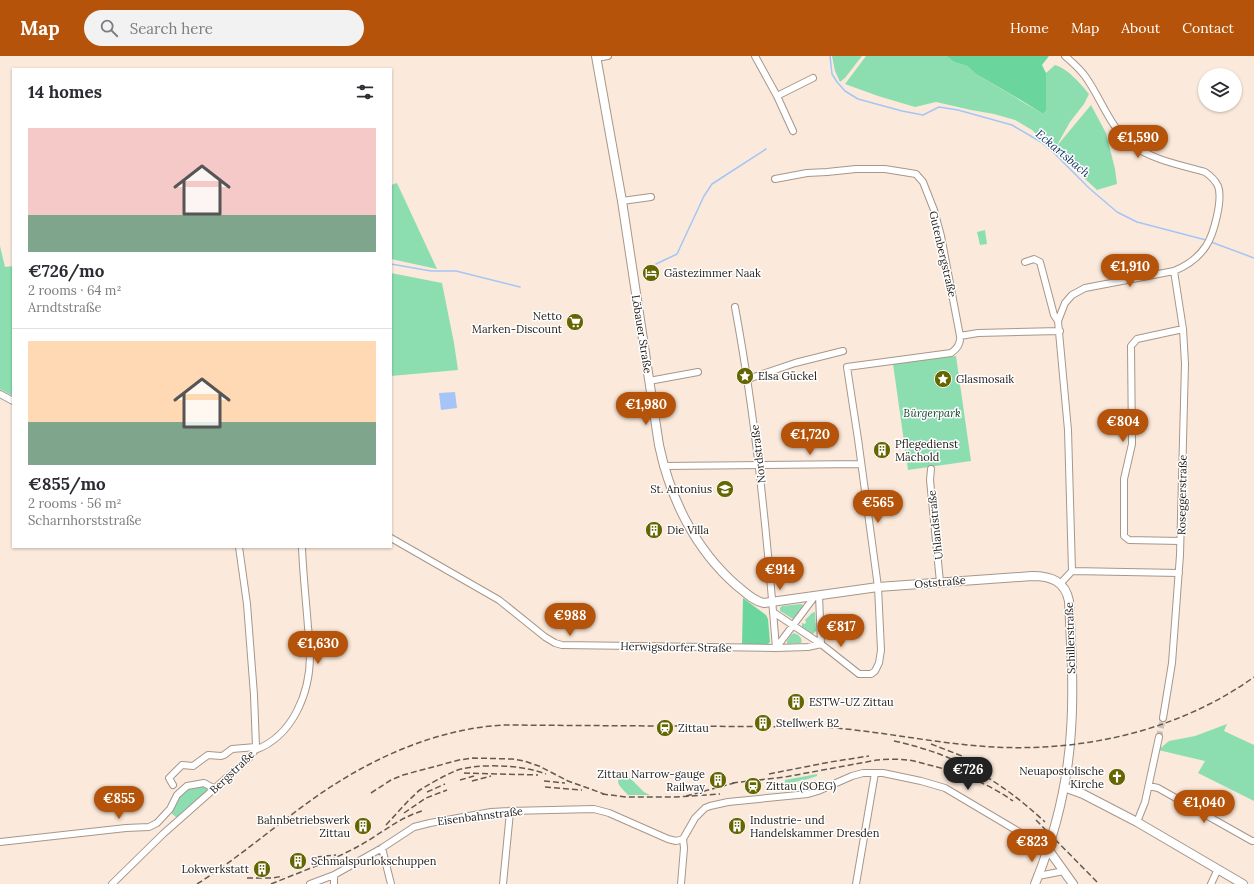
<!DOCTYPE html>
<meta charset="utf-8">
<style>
:root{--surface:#fff;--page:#f2f2f3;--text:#2b2b33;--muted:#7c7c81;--line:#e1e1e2;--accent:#b45309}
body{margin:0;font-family:Lora,serif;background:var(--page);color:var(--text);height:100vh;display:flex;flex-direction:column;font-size:15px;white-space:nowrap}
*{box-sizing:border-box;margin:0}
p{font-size:13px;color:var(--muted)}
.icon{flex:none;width:22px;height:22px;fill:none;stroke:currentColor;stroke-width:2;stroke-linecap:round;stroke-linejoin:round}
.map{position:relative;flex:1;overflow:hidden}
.sheet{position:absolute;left:12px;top:12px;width:380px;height:480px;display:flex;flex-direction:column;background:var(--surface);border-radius:0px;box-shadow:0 1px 3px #0004}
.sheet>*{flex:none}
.fabs{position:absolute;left:1198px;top:12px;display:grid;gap:8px}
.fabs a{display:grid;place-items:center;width:44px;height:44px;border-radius:50%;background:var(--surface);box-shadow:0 1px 3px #0004;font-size:20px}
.price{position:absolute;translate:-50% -34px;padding:0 9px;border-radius:14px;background:var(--accent);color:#fff;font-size:13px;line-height:26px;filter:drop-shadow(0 1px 2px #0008)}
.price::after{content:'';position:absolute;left:50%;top:24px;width:12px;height:9px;margin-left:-6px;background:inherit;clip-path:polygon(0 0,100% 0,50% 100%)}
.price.on{background:#222;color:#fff}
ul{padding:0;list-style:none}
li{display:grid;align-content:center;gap:8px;height:212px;padding:0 16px}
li+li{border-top:1px solid var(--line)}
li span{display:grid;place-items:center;height:124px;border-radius:0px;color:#555}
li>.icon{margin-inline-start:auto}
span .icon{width:72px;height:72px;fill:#fffc;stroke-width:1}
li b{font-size:17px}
h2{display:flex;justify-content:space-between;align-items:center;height:48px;padding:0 16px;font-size:17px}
header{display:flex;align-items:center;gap:24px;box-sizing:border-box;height:56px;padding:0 20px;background:var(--accent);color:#fff}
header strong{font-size:19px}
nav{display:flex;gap:22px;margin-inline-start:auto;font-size:14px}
.search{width:280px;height:36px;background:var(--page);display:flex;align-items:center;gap:10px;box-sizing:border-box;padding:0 14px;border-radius:22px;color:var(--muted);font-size:15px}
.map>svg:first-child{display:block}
</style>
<header>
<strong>Map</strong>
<div class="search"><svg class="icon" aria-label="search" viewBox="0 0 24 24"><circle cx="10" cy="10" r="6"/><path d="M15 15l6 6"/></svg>Search here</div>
<nav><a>Home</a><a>Map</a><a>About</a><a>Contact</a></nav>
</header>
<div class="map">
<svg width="1254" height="828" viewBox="0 0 1254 828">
<rect width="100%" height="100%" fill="#fbeadb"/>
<!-- green -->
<path fill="#8cdeb0" d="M832 0H862L845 22 840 26 835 15Z
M866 0H946L954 6 967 10 976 18 1043 58 1046 55V17L1055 9C1067 12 1081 28 1089 38L1084 48 1070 66 1056 91 1091 49 1106 77 1115 113 1117 128 1097 134 1032 74 1015 64 994 58 971 54 936 46 915 51 878 40 845 28Z
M397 127 437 213 391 203V129Z
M985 174 987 188 980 189 977 176Z
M0 190 5 211 13 210V340L0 333Z
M391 217 442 227 454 287 458 314 391 320Z
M956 300 971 405 908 414 893 308Z
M801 548 803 549V551L793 563 780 555V552L782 550Z
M815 556 816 575 813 578 802 571V567L805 568 806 566 805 564 812 557Z
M794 577C799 579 803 582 801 587L787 588V585L791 579Z
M1227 668 1224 675 1254 689V745L1198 717 1205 705 1158 694 1169 685 1195 680Z
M817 718V720L808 723 785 728V724Z
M621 719H626L628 720 644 736 650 739H628C623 733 613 727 621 719Z
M201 730H205L207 732V736L177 762 170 756 180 740 187 733Z"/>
<!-- forest -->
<path fill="#6ad69e" d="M946 0H1049L1042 9 1046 17V55L1043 58 1024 46 976 18 967 10 954 6Z
M743 542 766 559 768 563 770 586 767 589 742 588Z"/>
<!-- water -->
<path fill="#a4c5f5" d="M455 336 457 352 441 354 439 337Z"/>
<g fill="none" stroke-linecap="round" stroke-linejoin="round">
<!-- stream -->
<path stroke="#a4c5f5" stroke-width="1.5" d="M830 0 832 18 837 26 845 35 858 43 902 55 923 59 939 51 958 54 1012 69 1041 86 1053 96 1089 132 1117 156 1137 166 1206 184
M1211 186 1254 202
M391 208 431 215H456L520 231
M656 208 677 198 704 140 712 128 766 93"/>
<!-- minor-tunnel -->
<path stroke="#d1c2b5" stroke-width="6" stroke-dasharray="6 3" stroke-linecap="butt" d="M1159 681 1163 662"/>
<defs>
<path id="minor" d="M755 0 777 40 793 75
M596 2 608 0
M777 40 813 22
M775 123 807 117 827 116 856 113H885L916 118 923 126 934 154 941 180 960 280
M622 145 651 141
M1025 206 1034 203 1040 206 1054 259 1058 265
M735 251C756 364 767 478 776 592
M748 323 795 307 843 295
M649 325 698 316
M0 338 13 345
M663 410 861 408
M931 413 930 424 940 526
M391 482 499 544 545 581 555 587 562 589 776 592 808 591 821 588 819 539
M1180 485 1129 484 1124 480V423L1132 388 1131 290 1137 283 1183 273
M1072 515 1179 517
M1060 528 1072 515 1068 374 1058 265 1065 247 1072 239 1085 232 1174 215C1186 210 1199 201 1206 190 1214 178 1223 143 1218 130 1215 124 1211 120 1205 116 1181 109 1152 104 1131 88 1109 70 1101 42 1085 20 1079 12 1072 6 1065 0
M773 556 821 588 859 618H871L875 615 879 607 881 594 878 531 858 383 847 311 951 297C957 293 961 288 960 280L978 277 1060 275
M776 592 815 540
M1163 662 1172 607 1180 499 1185 308 1183 273 1174 215
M255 694C293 680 310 637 310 599 310 589 309 580 308 571 306 544 303 518 302 491
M173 729 169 722 182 709 193 710 208 699 221 700 224 699 232 693 256 691
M1149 730 1158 732 1252 785H1254
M1137 766 1145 746 1159 681
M0 786 126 772 149 771 157 767 170 753 177 739 187 730 204 727 215 733
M382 792 391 828
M334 819V828
M1038 820 1064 815
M112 828 163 778 249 702 255 694 256 691 254 639 247 548 239 491
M310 828 334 819 382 792 414 771 430 767 491 756 509 755 594 753 609 757 668 783 676 785 683 783
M503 828 510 756 509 755
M681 828 684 792 683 783 695 762 705 752 710 750 728 746 808 738 818 735 852 720 863 717H883L921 725 945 732 1048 793
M856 828 875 717
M1211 828 1218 813"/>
<path id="major" d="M596 0 622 145 659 389C670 442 695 493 736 529 745 536 753 545 764 547L878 531 1032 520C1051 520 1065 525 1069 545 1071 588 1074 631 1071 674 1068 727 1055 779 1035 828
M1064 731 1083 738 1137 766 1243 828
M1048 793 1073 828"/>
</defs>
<!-- minor casing -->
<use href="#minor" stroke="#a7978a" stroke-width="8"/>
<!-- major casing -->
<use href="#major" stroke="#a7978a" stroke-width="10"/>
<!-- minor -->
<use href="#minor" stroke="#fff" stroke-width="6"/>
<!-- major -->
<use href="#major" stroke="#fff" stroke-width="8"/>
<!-- rail -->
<path stroke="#635a52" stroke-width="1.5" stroke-dasharray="6 3" stroke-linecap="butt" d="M894 685C955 698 1000 724 1045 766
M931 688 962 700
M464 717 538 719
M769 718 830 706 869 700
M460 724 474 720
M472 725 491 720
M544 725 565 727
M732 727 785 721 877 704C887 703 898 703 908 704 915 705 922 707 929 709 958 716 988 727 1013 745
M545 731 570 733 582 734
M417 736C429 728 442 721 455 715 472 708 510 709 528 713 534 714 540 716 546 718
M427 736 445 728
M371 737 391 724 403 719 459 704 473 702 512 703 524 705 539 710 568 725 607 739
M602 738 626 741H676L720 738
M686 740 738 726
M404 757 426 742 447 734
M1036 764 1099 828
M386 769 409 744 421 733
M316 801 336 799
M243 815 252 816
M247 822H273L283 820
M197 828C240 801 278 767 320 738 374 701 437 673 503 669L821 671C874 674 927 686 980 690 1075 698 1176 677 1254 621
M271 828C300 816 329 806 357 791 378 780 398 762 422 755"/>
</g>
<!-- icons -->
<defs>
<symbol id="hotel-disc" viewBox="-11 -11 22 22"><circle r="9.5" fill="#656600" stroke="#fff"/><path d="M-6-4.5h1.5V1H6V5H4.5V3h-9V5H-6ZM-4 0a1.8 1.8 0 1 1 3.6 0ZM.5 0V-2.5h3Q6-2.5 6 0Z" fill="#fff"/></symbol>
<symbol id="supermarket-disc" viewBox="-11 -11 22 22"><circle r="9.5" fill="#656600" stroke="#fff"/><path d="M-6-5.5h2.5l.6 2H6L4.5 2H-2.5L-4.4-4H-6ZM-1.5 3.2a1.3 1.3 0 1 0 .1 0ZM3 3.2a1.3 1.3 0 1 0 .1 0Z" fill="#fff"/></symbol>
<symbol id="sight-disc" viewBox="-11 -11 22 22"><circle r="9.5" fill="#656600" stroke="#fff"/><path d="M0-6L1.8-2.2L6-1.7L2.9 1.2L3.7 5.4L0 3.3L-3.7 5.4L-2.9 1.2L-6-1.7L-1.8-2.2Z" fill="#fff"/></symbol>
<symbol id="building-disc" viewBox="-11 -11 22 22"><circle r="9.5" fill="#656600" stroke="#fff"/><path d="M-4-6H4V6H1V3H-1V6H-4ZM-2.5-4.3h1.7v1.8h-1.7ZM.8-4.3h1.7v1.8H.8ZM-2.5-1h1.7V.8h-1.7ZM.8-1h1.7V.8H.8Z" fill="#fff"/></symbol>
<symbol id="school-disc" viewBox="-11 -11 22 22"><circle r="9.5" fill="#656600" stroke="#fff"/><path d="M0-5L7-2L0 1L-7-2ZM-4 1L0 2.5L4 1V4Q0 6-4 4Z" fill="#fff"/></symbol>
<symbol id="station-disc" viewBox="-11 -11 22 22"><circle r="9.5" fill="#656600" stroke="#fff"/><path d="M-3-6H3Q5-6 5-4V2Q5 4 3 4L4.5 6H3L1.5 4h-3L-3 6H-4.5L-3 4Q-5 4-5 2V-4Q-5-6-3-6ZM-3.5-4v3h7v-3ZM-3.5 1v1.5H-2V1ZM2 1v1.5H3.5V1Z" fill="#fff"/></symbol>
<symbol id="church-disc" viewBox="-11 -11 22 22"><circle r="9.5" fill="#656600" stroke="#fff"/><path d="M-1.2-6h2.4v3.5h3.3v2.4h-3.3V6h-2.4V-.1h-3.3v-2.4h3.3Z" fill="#fff"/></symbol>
</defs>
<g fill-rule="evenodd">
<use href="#hotel-disc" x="641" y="207" width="20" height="20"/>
<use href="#supermarket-disc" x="565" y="256" width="20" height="20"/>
<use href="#sight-disc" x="735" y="310" width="20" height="20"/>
<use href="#sight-disc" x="933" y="313" width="20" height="20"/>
<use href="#building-disc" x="872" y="384" width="20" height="20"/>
<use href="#school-disc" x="715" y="423" width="20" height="20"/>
<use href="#building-disc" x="644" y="464" width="20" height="20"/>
<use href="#building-disc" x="786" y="636" width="20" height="20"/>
<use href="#building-disc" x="753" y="657" width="20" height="20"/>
<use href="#station-disc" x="655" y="662" width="20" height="20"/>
<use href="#church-disc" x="1107" y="711" width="20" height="20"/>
<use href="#building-disc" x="708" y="714" width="20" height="20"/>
<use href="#station-disc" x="743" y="720" width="20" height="20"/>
<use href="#building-disc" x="353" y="760" width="20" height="20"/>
<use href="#building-disc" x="727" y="760" width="20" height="20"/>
<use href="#building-disc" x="288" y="795" width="20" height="20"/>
<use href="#building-disc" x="252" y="803" width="20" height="20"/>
</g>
<g text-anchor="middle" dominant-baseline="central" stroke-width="3" stroke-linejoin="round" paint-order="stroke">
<!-- street labels -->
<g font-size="11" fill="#27211c" stroke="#fff">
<text transform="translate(943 198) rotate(77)">Gutenbergstraße</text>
<text transform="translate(642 278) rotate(81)">Löbauer Straße</text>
<text transform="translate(758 398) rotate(-97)">Nordstraße</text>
<text transform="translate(1182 439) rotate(-89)">Roseggerstraße</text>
<text transform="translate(935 469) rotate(-96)">Uhlandstraße</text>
<text transform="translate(940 526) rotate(-5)">Oststraße</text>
<text transform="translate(1070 582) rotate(-92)">Schillerstraße</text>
<text transform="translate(676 591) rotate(1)">Herwigsdorfer Straße</text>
<text transform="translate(232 716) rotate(-44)">Bergstraße</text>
<text transform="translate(480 760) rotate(-7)">Eisenbahnstraße</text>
</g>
<!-- poi labels -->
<g font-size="11" fill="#27211c" stroke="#fff" text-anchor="start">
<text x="664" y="217">Gästezimmer Naak</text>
<text x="562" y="260" text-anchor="end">Netto<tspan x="562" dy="13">Marken-Discount</tspan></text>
<text x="758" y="320">Elsa Gückel</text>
<text x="956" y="323">Glasmosaik</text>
<text x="895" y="388">Pflegedienst<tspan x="895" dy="13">Mächold</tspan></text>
<text x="712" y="433" text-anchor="end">St. Antonius</text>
<text x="667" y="474">Die Villa</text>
<text x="809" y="646">ESTW-UZ Zittau</text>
<text x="776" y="667">Stellwerk B2</text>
<text x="678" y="672">Zittau</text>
<text x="1104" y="715" text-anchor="end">Neuapostolische<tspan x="1104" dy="13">Kirche</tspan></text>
<text x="705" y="718" text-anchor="end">Zittau Narrow-gauge<tspan x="705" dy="13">Railway</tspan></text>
<text x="766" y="730">Zittau (SOEG)</text>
<text x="350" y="764" text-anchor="end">Bahnbetriebswerk<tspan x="350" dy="13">Zittau</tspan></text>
<text x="750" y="764">Industrie- und<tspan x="750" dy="13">Handelskammer Dresden</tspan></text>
<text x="311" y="805">Schmalspurlokschuppen</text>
<text x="249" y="813" text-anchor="end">Lokwerkstatt</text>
</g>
<!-- park labels -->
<g font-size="11" font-style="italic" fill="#0e3d27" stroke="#fff">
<text x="932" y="357">Bürgerpark</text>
</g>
<!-- water labels -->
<g font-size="12" font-style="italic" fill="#0b2f5f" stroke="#fff">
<text transform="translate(1063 97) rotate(40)">Eckartsbach</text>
</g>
</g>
</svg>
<div class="fabs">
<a><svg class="icon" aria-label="layers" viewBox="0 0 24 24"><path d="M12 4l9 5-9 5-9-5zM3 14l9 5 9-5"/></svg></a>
</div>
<b class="price" style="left:1138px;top:103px">€1,590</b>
<b class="price" style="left:1130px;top:232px">€1,910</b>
<b class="price" style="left:646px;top:370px">€1,980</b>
<b class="price" style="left:1123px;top:387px">€804</b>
<b class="price" style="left:810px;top:400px">€1,720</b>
<b class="price" style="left:878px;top:468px">€565</b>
<b class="price" style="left:780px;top:535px">€914</b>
<b class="price" style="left:570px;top:581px">€988</b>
<b class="price" style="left:841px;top:592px">€817</b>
<b class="price" style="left:318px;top:609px">€1,630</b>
<b class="price on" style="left:968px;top:735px">€726</b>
<b class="price" style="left:119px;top:764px">€855</b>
<b class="price" style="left:1204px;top:768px">€1,040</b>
<b class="price" style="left:1032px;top:807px">€823</b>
<section class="sheet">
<h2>14 homes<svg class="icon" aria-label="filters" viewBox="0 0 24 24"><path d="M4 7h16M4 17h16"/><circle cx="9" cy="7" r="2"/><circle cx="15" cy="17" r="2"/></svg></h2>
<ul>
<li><span style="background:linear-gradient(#f6c9c9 70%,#7fa58c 0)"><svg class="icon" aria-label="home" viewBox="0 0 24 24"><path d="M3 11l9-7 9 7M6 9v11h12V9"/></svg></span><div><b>€726/mo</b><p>2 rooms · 64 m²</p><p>Arndtstraße</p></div></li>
<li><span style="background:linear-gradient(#ffd9b3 65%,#7fa58c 0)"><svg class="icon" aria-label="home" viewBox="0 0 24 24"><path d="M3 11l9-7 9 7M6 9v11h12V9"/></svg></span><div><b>€855/mo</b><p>2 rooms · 56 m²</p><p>Scharnhorststraße</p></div></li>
</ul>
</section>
</div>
